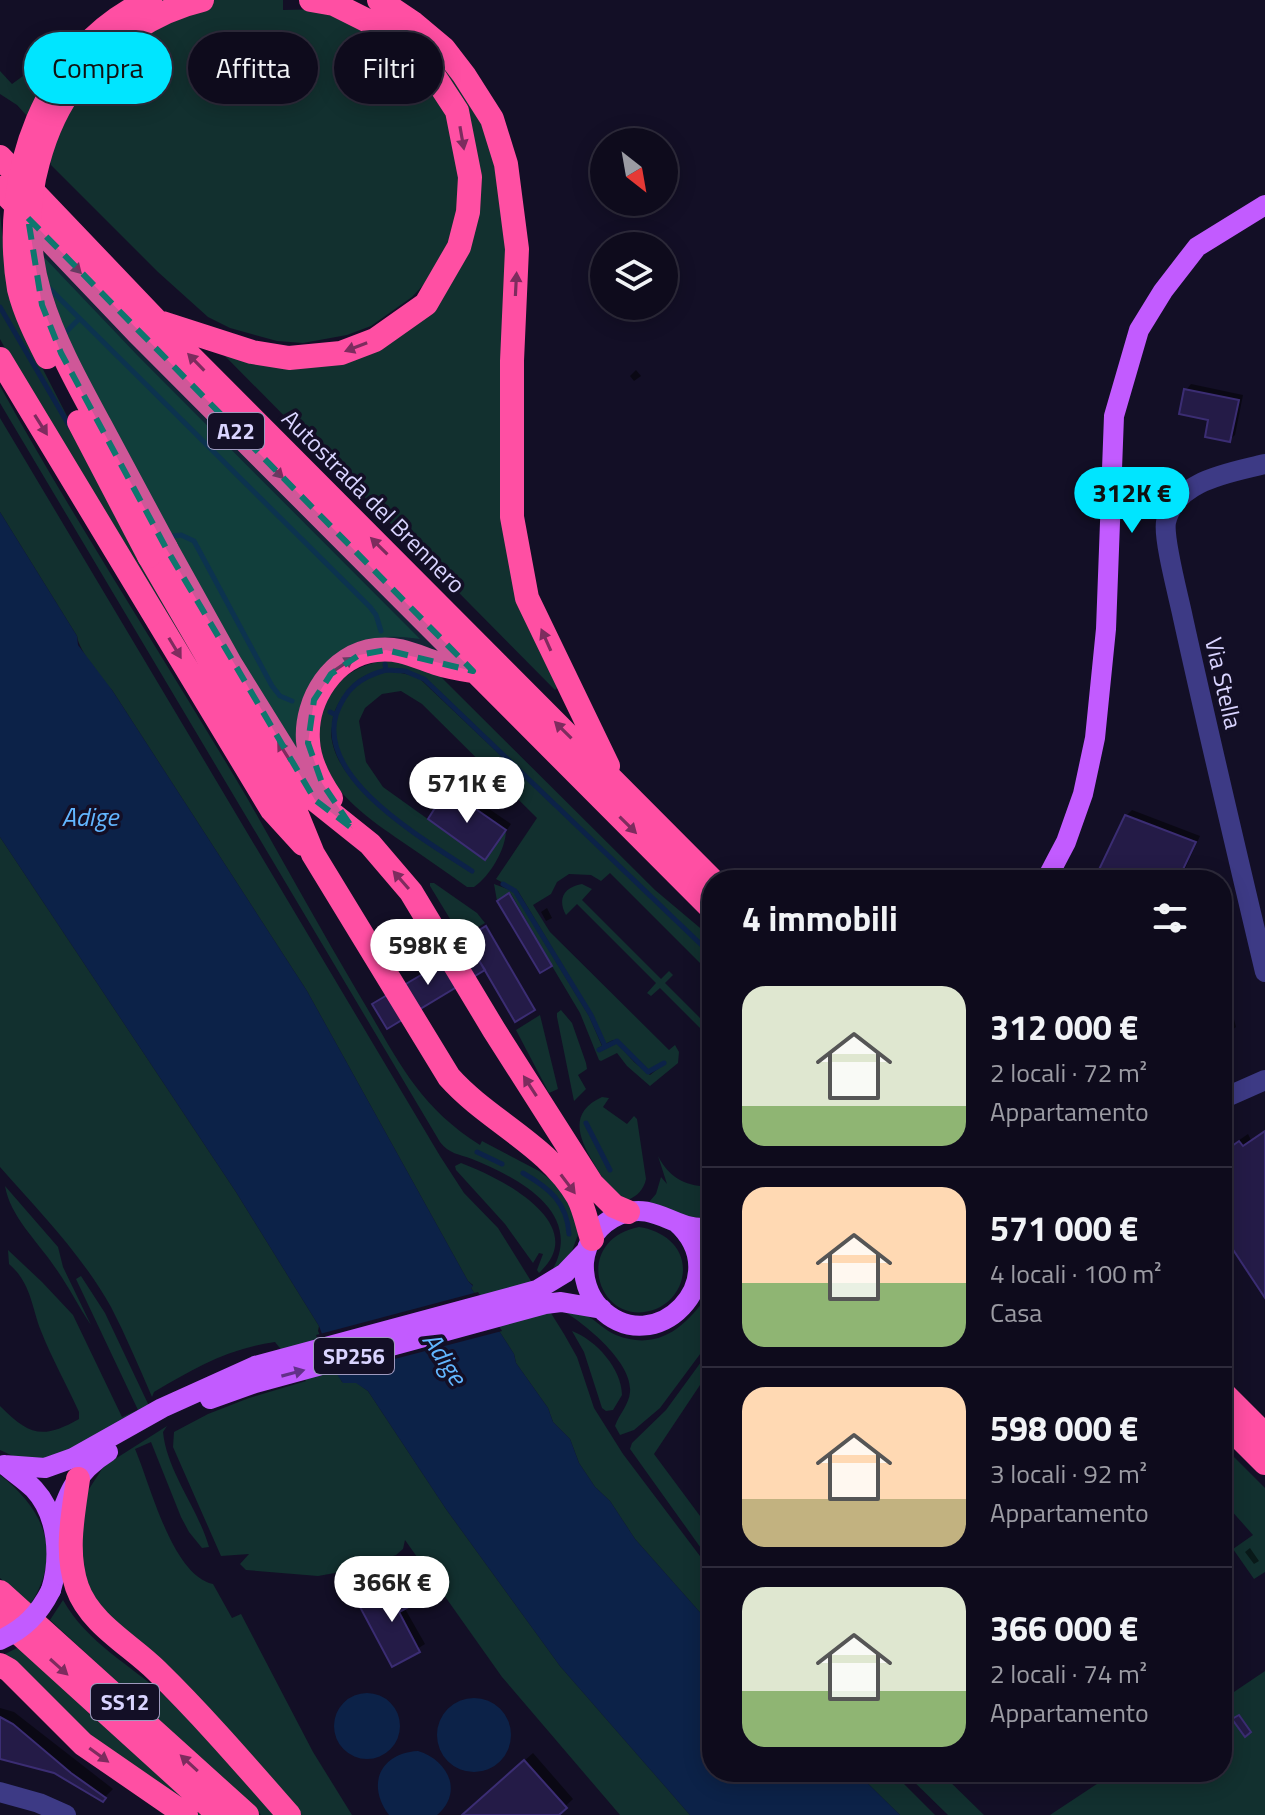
<!DOCTYPE html>
<html lang="it">
<meta charset="utf-8">
<style>
:root{--surface:#0e0b1c;--page:#171425;--text:#f1f3f6;--muted:#9b9ba3;--line:#2e2b3b;--accent:#00e5ff}
body{margin:0;font-family:"Titillium Web",sans-serif;background:var(--page);color:var(--text);height:100vh;display:flex;flex-direction:column;font-size:30px;white-space:nowrap}
*{box-sizing:border-box;margin:0}
p{font-size:26px;color:var(--muted)}
.icon{flex:none;width:44px;height:44px;fill:none;stroke:currentColor;stroke-width:2;stroke-linecap:round;stroke-linejoin:round}
.map{position:relative;flex:1;overflow:hidden}
.panel{position:absolute;left:702px;top:870px;width:530px;height:912px;display:flex;flex-direction:column;background:var(--surface);border-radius:32px;box-shadow:0 4px 20px #0003,0 0 0 2px var(--line)}
.panel>*{flex:none}
.hud{position:absolute;left:24px;top:32px;width:558px;height:72px;display:flex;gap:16px}
.needle{width:52px;rotate:149deg}
.tools{position:absolute;left:590px;top:128px;display:grid;gap:16px}
.tools a{display:grid;place-items:center;width:88px;height:88px;border-radius:50%;background:var(--surface);box-shadow:0 4px 20px #0003,0 0 0 2px var(--line);font-size:40px}
.price{position:absolute;translate:-50% -68px;padding:0 18px;border-radius:28px;background:#fff;color:#222;font-size:26px;line-height:52px;filter:drop-shadow(0 2px 4px #0008)}
.price::after{content:'';position:absolute;left:50%;top:48px;width:24px;height:18px;margin-left:-12px;background:inherit;clip-path:polygon(0 0,100% 0,50% 100%)}
.price.active{background:var(--accent);color:#111}
ul{padding:0;list-style:none}
li{display:flex;align-items:center;gap:24px;height:200px;padding:0 40px}
li+li{border-top:2px solid var(--line)}
li span{display:grid;place-items:center;flex:none;width:224px;height:160px;border-radius:24px;color:#555}
li>.icon{margin-inline-start:auto}
span .icon{width:96px;height:96px;fill:#fffc;stroke-width:1}
li b{font-size:34px}
h2{display:flex;justify-content:space-between;align-items:center;height:96px;padding:0 40px;font-size:34px}
.tag{padding:0 28px;border-radius:36px;background:var(--surface);box-shadow:0 4px 20px #0003,0 0 0 2px var(--line);font-size:28px;line-height:72px}
.tag.active{background:var(--accent);color:#111}
.map>svg:first-child{display:block}
</style>
<div class="map">
<svg width="1265" height="1815" viewBox="0 0 1265 1815">
<rect width="100%" height="100%" fill="#130f26"/>
<!-- green -->
<path fill="#12302f" d="M127 0H283V10L325 9 410 56 452 117 463 196 451 241 426 282 412 297 371 326 347 335 303 343 277 341 230 328 208 317 158 272 51 165 46 137 17 105 0 94V71L12 84Z
M429 53 448 66 474 105 497 156 509 239 505 453 559 686 555 690 223 354 275 363 426 312 480 169 470 118Z
M0 212 5 263 30 344 141 560 271 782 22 380 0 339Z
M40 253 137 355 420 639C410 638 399 636 389 637 360 639 318 659 308 689 302 707 303 737 301 757L254 685 71 354Z
M0 386C77 525 165 659 246 796 283 861 319 927 357 991 395 1054 415 1104 480 1145L482 1141 539 1171 566 1191 579 1232 569 1259 553 1269C584 1211 516 1177 472 1159 459 1154 449 1154 440 1142L0 403Z
M0 418 440 1156 464 1193 498 1228 564 1334 577 1357 594 1408 623 1454 712 1572V1626L635 1539 610 1501 595 1487 579 1463 570 1439 553 1422 548 1408 516 1363 514 1354 471 1288 473 1285 468 1281 307 991 112 690C101 678 79 651 77 636L0 512Z
M393 658 437 673 655 890 712 938V953L427 679 405 669 387 668 386 664H384V669C358 675 345 688 334 713L330 712 333 716C333 724 330 733 332 741 341 792 430 847 471 872L472 869C423 839 279 753 356 684 374 668 399 670 420 679L712 956V975L610 873 601 881 591 875 569 874 557 882 551 894 533 905 550 932 669 1050 675 1045 679 1052 678 1063 650 1086 627 1066 617 1053 601 1061 599 1060 580 1013 509 894 497 901 494 884 513 891 589 1016 602 1046 598 1048 600 1051 617 1043 634 1062 650 1075 664 1064 662 1062 649 1070 618 1040H613L605 1044 594 1017 518 891 496 879 537 818 422 704 401 691 382 694 365 708 359 721 366 762 383 787 485 860 506 830C506 849 490 876 474 887H467C445 871 423 856 401 841 356 810 302 772 323 710 335 675 359 665 393 658Z
M0 837 236 1192 319 1326 318 1331 342 1382 357 1383 368 1391 446 1509 560 1666 690 1815H620L502 1677 405 1540 403 1549 396 1555 346 1571 318 1576 246 1570 240 1564 249 1554 221 1556 173 1447 174 1432 208 1414 249 1398 306 1381 275 1342C227 1349 195 1368 154 1392L152 1397C139 1367 126 1336 111 1307 82 1255 39 1211 0 1167Z
M434 883 477 913 485 923 461 937 430 886V883Z
M582 884 592 889 582 900 661 979 669 971 673 975 665 983 712 1030V1040L660 988 651 996 647 993 656 983 577 904 566 915C557 899 564 887 582 884Z
M561 1010 572 1023 586 1063 587 1069 578 1075 586 1089 574 1101 557 1017V1013Z
M540 1015 558 1089 549 1093 516 1030Z
M602 1097 609 1098 603 1107 627 1124 634 1116 637 1119 646 1179C644 1189 637 1197 627 1200 609 1191 603 1179 593 1162 578 1137 569 1112 602 1097Z
M658 1156C669 1178 688 1188 712 1186V1215C692 1223 669 1209 649 1202L656 1194 661 1177 667 1184Z
M461 1163C499 1177 593 1224 539 1273L537 1270 543 1254 539 1253 533 1263 505 1224 456 1170 455 1166Z
M5 1186 58 1247 63 1267 91 1325C78 1306 68 1285 54 1266 37 1241 10 1216 5 1186Z
M639 1227C667 1231 690 1252 681 1282 677 1294 668 1304 656 1309 599 1331 569 1241 639 1227Z
M8 1250 42 1282 73 1315 122 1417 138 1410 76 1279 81 1276 105 1313 150 1408 48 1461 13 1456 0 1450V1406C29 1435 42 1440 79 1419V1412C67 1385 52 1359 41 1331 31 1305 31 1283 9 1264Z
M712 1288V1338L660 1408 634 1430 620 1435 615 1426C619 1414 629 1405 630 1392 633 1362 583 1322 560 1309 568 1310 577 1311 584 1314 596 1320 604 1330 616 1335 661 1353 690 1323 712 1288Z
M572 1331C596 1340 622 1369 622 1395L613 1410 606 1411 602 1408 584 1352Z
M712 1347V1367L654 1454 703 1520 712 1518V1559L703 1551 630 1449 632 1443 666 1410Z
M167 1426 163 1432C167 1472 198 1508 209 1547L202 1548 189 1532 181 1517 151 1442 135 1449C151 1486 172 1575 213 1584L232 1618 241 1614 313 1752 352 1815H301L268 1774 92 1600 80 1564 85 1495 104 1466Z
M1222 1445 1265 1488V1572L1254 1579 1233 1549 1253 1535 1222 1500Z
M0 1475C45 1510 63 1554 30 1605L0 1578Z
M63 1600C87 1643 131 1665 166 1697 205 1734 240 1775 276 1815H261L50 1620Z
M19 1647 204 1815H195L145 1783 1 1656Z
M1265 1671V1815H1050L1115 1772H1222V1700Z
M856 1772H892L935 1815H900Z
M904 1772H940L984 1815H948Z"/>
<!-- water -->
<path fill="#0c2248" d="M0 512 77 636 78 645 112 690 307 991 468 1281 473 1286 471 1288 514 1354 516 1363 548 1408 553 1422 570 1439 579 1463 595 1487 610 1501 635 1539 712 1626V1772H856L900 1815H690L560 1666 446 1509 368 1391 356 1383H343L338 1376 319 1326 236 1192 0 837Z
M334 1726a33 33 0 1 1 66 0a33 33 0 1 1-66 0Z
M437 1735a37 37 0 1 1 74 0a37 37 0 1 1-74 0Z
M418 1751C448 1760 464 1792 437 1815H389C366 1785 380 1753 418 1751Z"/>
<!-- pier -->
<path fill="#130f26" d="M478 1292 502 1331 333 1375 316 1335Z"/>
<!-- shadow -->
<path fill="#0007" d="M636 370 641 376 634 381 630 376Z
M1191 384 1243 395 1235 435 1229 440 1186 390Z
M454 785 511 824 491 852 449 791Z
M1132 810 1200 836 1180 880H1096L1126 816Z
M511 894 551 963 541 970 499 901Z
M547 908 552 918 546 921 541 912Z
M487 927 535 1008 516 1019 486 968 374 1005 473 946 468 938Z
M1222 973 1236 1027 1222 1037Z
M1265 1130V1294L1222 1229V1152L1248 1134 1251 1140Z
M1250 1548 1259 1561 1254 1564 1245 1552Z
M411 1578 421 1596 404 1607 425 1644 393 1664 362 1607Z
M0 1708 14 1712 113 1789 103 1799 55 1771 0 1757Z
M533 1753 573 1799 556 1815H464Z"/>
<g fill="none" stroke-linecap="round" stroke-linejoin="round">
<!-- stream -->
<path stroke="#0c2248" stroke-width="5" d="M49 288 370 607 376 615 381 631
M0 307 70 427
M63 335 79 319
M167 537 181 535 194 541 272 686 280 696 292 701
M385 664 386 670 405 671 424 679 712 955
M330 712 336 715C317 780 427 841 472 871
M336 715C345 689 360 677 386 670
M503 884 515 891 591 1015 605 1046
M599 1050 617 1041 648 1072 664 1063
M586 1123 610 1170
M477 1152 502 1164
M523 1173C549 1188 567 1202 569 1234"/>
</g>
<!-- building -->
<path fill="#241b47" stroke="#3b2d73" stroke-width="2" d="M1184 389 1239 400 1230 442 1205 437 1208 420 1179 414Z
M447 789 506 830 485 860 428 819Z
M1125 815 1196 842 1178 880H1094Z
M509 893 552 966 540 973 497 901Z
M486 926 535 1010 515 1022 466 938Z
M470 946 485 970 387 1029 372 1004Z
M1222 998 1232 1035 1222 1039Z
M1265 1131V1298L1222 1233V1153L1239 1141 1243 1146Z
M405 1582 416 1603 399 1612 420 1652 392 1667 360 1607Z
M1239 1715 1251 1732 1245 1737 1232 1719Z
M0 1717 13 1724 71 1773 106 1798 103 1802 54 1773 0 1759Z
M524 1760 567 1808 559 1815H462Z"/>
<g fill="none" stroke-linecap="round" stroke-linejoin="round">
<!-- minor -->
<path stroke="#3d3a85" stroke-width="20" d="M1265 464C1230 473 1176 480 1166 522 1163 539 1179 598 1183 618 1209 736 1237 854 1265 972
M1222 1099 1265 1080
M0 1792 39 1803 66 1815"/>
<!-- major -->
<path stroke="#c25bff" stroke-width="20" d="M1046 880 1066 842 1083 794 1095 738 1106 629 1114 416 1139 330 1163 291 1197 247 1265 205
M676 1222C739 1278 654 1364 599 1307 588 1295 583 1278 584 1262 586 1241 600 1223 619 1215 657 1199 678 1236 712 1226
M210 1399 255 1383 545 1304 561 1302 602 1309
M4 1465 45 1468 73 1458 162 1408 255 1366 537 1290 565 1273 586 1251
M5 1465C14 1473 25 1480 34 1489 58 1515 61 1557 51 1590
M55 1533C66 1497 74 1473 108 1452"/>
<!-- highway -->
<path stroke="#ff4fa3" stroke-width="24" d="M379 0 413 23 444 49 464 75 492 119 506 164 517 249 512 361V517L527 598 608 766
M0 157 190 356 712 880
M0 188 137 332 712 909
M162 323 252 352 289 358 341 353 375 340 426 304 459 247 468 212 470 177 457 111 421 56 384 29 334 4 311 0
M0 359 272 810 303 844
M166 548 230 663 315 800 370 844 411 892 494 1030 592 1184 614 1206 628 1212
M149 556 291 800 313 854 449 1077C488 1121 548 1145 578 1197 585 1210 587 1225 592 1239
M331 798C320 782 309 761 308 741 305 700 333 655 376 650 399 647 415 656 436 663 448 667 461 669 473 671
M1222 1392 1265 1435
M1222 1420 1265 1463
M78 1479C73 1515 65 1552 77 1587 90 1624 131 1645 157 1671 203 1716 246 1766 289 1815
M0 1592 247 1815
M0 1616 219 1815
M0 1665 9 1670 83 1744 186 1815"/>
<!-- major-bridge -->
<path stroke="#c25bff" stroke-width="20" d="M0 1640C24 1629 39 1614 51 1590"/>
<!-- highway-bridge -->
<path stroke="#ff4fa3" stroke-width="24" d="M47 357C36 335 25 313 19 289 0 177 44 48 150 0
M79 422 149 556
M166 548C144 507 122 466 100 425 54 340 10 262 38 162 46 132 57 106 77 81 108 43 154 11 202 0"/>
</g>
<!-- one-way arrows -->
<defs><path id="oneway-solid" d="M-6-.8H1V-3.2L6.5 0L1 3.2V.8H-6Z" transform="scale(2)"/></defs>
<g fill="#7d2c5e">
<use href="#oneway-solid" transform="translate(462 138) rotate(80)"/>
<use href="#oneway-solid" transform="translate(73 265) rotate(46)"/>
<use href="#oneway-solid" transform="translate(516 284) rotate(-87)"/>
<use href="#oneway-solid" transform="translate(356 347) rotate(159)"/>
<use href="#oneway-solid" transform="translate(196 362) rotate(-134)"/>
<use href="#oneway-solid" transform="translate(41 425) rotate(58)"/>
<use href="#oneway-solid" transform="translate(275 470) rotate(45)"/>
<use href="#oneway-solid" transform="translate(379 546) rotate(-135)"/>
<use href="#oneway-solid" transform="translate(546 640) rotate(-114)"/>
<use href="#oneway-solid" transform="translate(175 648) rotate(59)"/>
<use href="#oneway-solid" transform="translate(344 664) rotate(-34)"/>
<use href="#oneway-solid" transform="translate(563 730) rotate(-135)"/>
<use href="#oneway-solid" transform="translate(284 751) rotate(-122)"/>
<use href="#oneway-solid" transform="translate(628 825) rotate(45)"/>
<use href="#oneway-solid" transform="translate(401 880) rotate(-131)"/>
<use href="#oneway-solid" transform="translate(530 1086) rotate(-123)"/>
<use href="#oneway-solid" transform="translate(568 1184) rotate(53)"/>
<use href="#oneway-solid" transform="translate(59 1667) rotate(42)"/>
<use href="#oneway-solid" transform="translate(99 1755) rotate(36)"/>
<use href="#oneway-solid" transform="translate(189 1763) rotate(-137)"/>
</g>
<use fill="#623188" href="#oneway-solid" transform="translate(293 1373) rotate(-15)"/>
<!-- marked area -->
<path fill="#0f766e" fill-opacity="0.2" stroke="#0f766e" stroke-width="6" stroke-dasharray="16 10" stroke-linejoin="round" d="M28 218 473 671 386 650 359 655 331 674 314 700 308 743 322 783 353 829 315 800 166 548 61 353 42 305Z"/>
<g text-anchor="middle" dominant-baseline="central" stroke-width="7" stroke-linejoin="round" paint-order="stroke">
<!-- shield labels -->
<g fill="#130f26" stroke="#9e99be" stroke-width="2">
<rect x="208" y="413" width="56" height="36" rx="6"/>
<rect x="314" y="1338" width="80" height="36" rx="6"/>
<rect x="91" y="1684" width="68" height="36" rx="6"/>
</g>
<g font-size="22" font-weight="bold" fill="#d9d4ff">
<text x="236" y="431">A22</text>
<text x="354" y="1356">SP256</text>
<text x="125" y="1702">SS12</text>
</g>
<!-- street labels -->
<g font-size="24" fill="#d9d4ff" stroke="#130f26">
<text transform="translate(374 501) rotate(45)">Autostrada del Brennero</text>
<text transform="translate(1224 683) rotate(77)">Via Stella</text>
</g>
<!-- water labels -->
<g font-size="26" font-style="italic" fill="#62b6ff" stroke="#130f26">
<text x="90" y="816">Adige</text>
<text transform="translate(445 1358) rotate(57)">Adige</text>
</g>
</g>
</svg>
<div class="tools">
<a><svg class="needle" viewBox="-14 -14 28 28"><path d="M0-13l5 13h-10z" fill="#e53935"/><path d="M0 13l5-13h-10z" fill="#9b9ba3"/></svg></a>
<a><svg class="icon" aria-label="layers" viewBox="0 0 24 24"><path d="M12 4l9 5-9 5-9-5zM3 14l9 5 9-5"/></svg></a>
</div>
<b class="price active" style="left:1132px;top:535px">312K €</b>
<b class="price" style="left:467px;top:825px">571K €</b>
<b class="price" style="left:428px;top:987px">598K €</b>
<b class="price" style="left:392px;top:1624px">366K €</b>
<div class="hud">
<a class="tag active">Compra</a>
<a class="tag">Affitta</a>
<a class="tag">Filtri</a>
</div>
<section class="panel">
<h2>4 immobili<svg class="icon" aria-label="filters" viewBox="0 0 24 24"><path d="M4 7h16M4 17h16"/><circle cx="9" cy="7" r="2"/><circle cx="15" cy="17" r="2"/></svg></h2>
<ul>
<li><span style="background:linear-gradient(#dfe7d0 75%,#8fb573 0)"><svg class="icon" aria-label="home" viewBox="0 0 24 24"><path d="M3 11l9-7 9 7M6 9v11h12V9"/></svg></span><div><b>312 000 €</b><p>2 locali · 72 m²</p><p>Appartamento</p></div></li>
<li><span style="background:linear-gradient(#ffd9b3 60%,#8fb573 0)"><svg class="icon" aria-label="home" viewBox="0 0 24 24"><path d="M3 11l9-7 9 7M6 9v11h12V9"/></svg></span><div><b>571 000 €</b><p>4 locali · 100 m²</p><p>Casa</p></div></li>
<li><span style="background:linear-gradient(#ffd9b3 70%,#c2b280 0)"><svg class="icon" aria-label="home" viewBox="0 0 24 24"><path d="M3 11l9-7 9 7M6 9v11h12V9"/></svg></span><div><b>598 000 €</b><p>3 locali · 92 m²</p><p>Appartamento</p></div></li>
<li><span style="background:linear-gradient(#dfe7d0 65%,#8fb573 0)"><svg class="icon" aria-label="home" viewBox="0 0 24 24"><path d="M3 11l9-7 9 7M6 9v11h12V9"/></svg></span><div><b>366 000 €</b><p>2 locali · 74 m²</p><p>Appartamento</p></div></li>
</ul>
</section>
</div>
